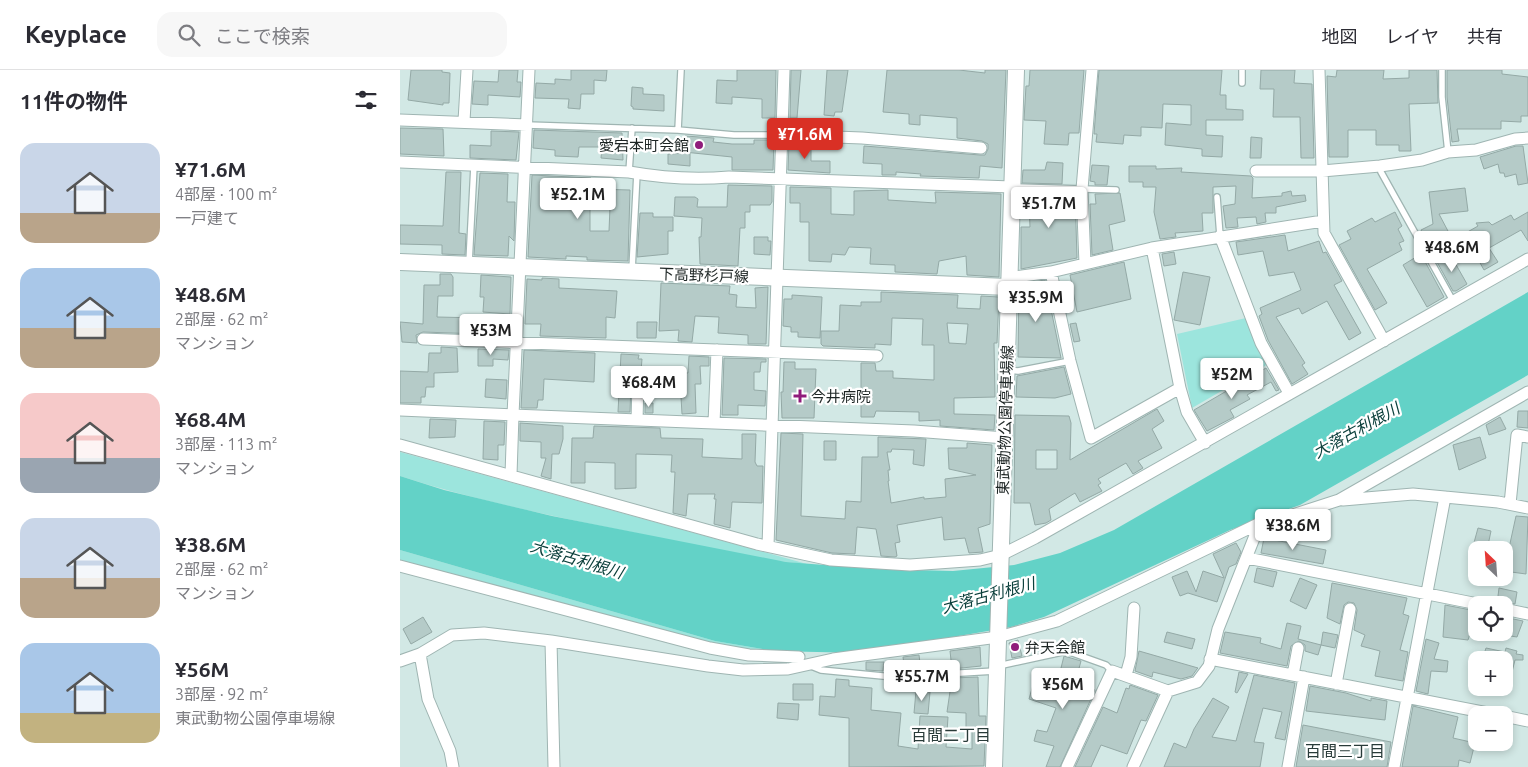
<!DOCTYPE html>
<html lang="ja">
<meta charset="utf-8">
<style>
:root{--surface:#fff;--page:#f7f7f7;--text:#2b2b33;--muted:#7c7c81;--line:#e1e1e2;--accent:#d93025}
body{margin:0;font-family:Ubuntu,"Noto Sans JP",sans-serif;background:var(--page);color:var(--text);height:100vh;display:flex;flex-direction:column;font-size:19px;white-space:nowrap}
*{box-sizing:border-box;margin:0}
p{font-size:16px;color:var(--muted)}
.icon{flex:none;width:28px;height:28px;fill:none;stroke:currentColor;stroke-width:2;stroke-linecap:round;stroke-linejoin:round}
.map{position:relative;flex:1;overflow:hidden}
.sheet{display:flex;flex-direction:column;background:var(--surface);width:400px}
.sheet>*{flex:none}
.needle{width:32px;rotate:335deg}
.fabs{position:absolute;left:1068px;top:471px;display:grid;gap:10px}
.fabs a{display:grid;place-items:center;width:45px;height:45px;border-radius:10px;background:var(--surface);box-shadow:0 2px 8px #0003;font-size:25px}
.price{position:absolute;translate:-50% -42px;padding:0 11px;border-radius:5px;background:#fff;color:#222;font-size:16px;line-height:32px;filter:drop-shadow(0 1px 2px #0008)}
.price::after{content:'';position:absolute;left:50%;top:30px;width:15px;height:11px;margin-left:-8px;background:inherit;clip-path:polygon(0 0,100% 0,50% 100%)}
.price.active{background:var(--accent);color:#fff}
ul{padding:0;list-style:none}
li{display:flex;align-items:center;gap:15px;height:125px;padding:0 20px}
li span{display:grid;place-items:center;flex:none;width:140px;height:100px;border-radius:15px;color:#555}
li>.icon{margin-inline-start:auto}
span .icon{width:60px;height:60px;fill:#fffc;stroke-width:1}
li b{font-size:21px}
h2{display:flex;justify-content:space-between;align-items:center;height:60px;padding:0 20px;font-size:21px}
header{display:flex;align-items:center;gap:30px;box-sizing:border-box;height:70px;padding:0 25px;background:var(--surface);border-bottom:1px solid var(--line)}
header strong{font-size:24px}
nav{display:flex;gap:28px;margin-inline-start:auto;font-size:18px}
.search{width:350px;height:45px;background:var(--page);display:flex;align-items:center;gap:12px;box-sizing:border-box;padding:0 18px;border-radius:15px;color:var(--muted);font-size:19px}
main{display:flex;flex:1;min-height:0}
.map>svg:first-child{display:block}
</style>
<header>
<strong>Keyplace</strong>
<div class="search"><svg class="icon" aria-label="search" viewBox="0 0 24 24"><circle cx="10" cy="10" r="6"/><path d="M15 15l6 6"/></svg>ここで検索</div>
<nav><a>地図</a><a>レイヤ</a><a>共有</a></nav>
</header>
<main>
<section class="sheet">
<h2>11件の物件<svg class="icon" aria-label="filters" viewBox="0 0 24 24"><path d="M4 7h16M4 17h16"/><circle cx="9" cy="7" r="2"/><circle cx="15" cy="17" r="2"/></svg></h2>
<ul>
<li><span style="background:linear-gradient(#c9d6e8 70%,#b9a48a 0)"><svg class="icon" aria-label="home" viewBox="0 0 24 24"><path d="M3 11l9-7 9 7M6 9v11h12V9"/></svg></span><div><b>¥71.6M</b><p>4部屋 · 100 m²</p><p>一戸建て</p></div></li>
<li><span style="background:linear-gradient(#a9c7e8 60%,#b9a48a 0)"><svg class="icon" aria-label="home" viewBox="0 0 24 24"><path d="M3 11l9-7 9 7M6 9v11h12V9"/></svg></span><div><b>¥48.6M</b><p>2部屋 · 62 m²</p><p>マンション</p></div></li>
<li><span style="background:linear-gradient(#f6c9c9 65%,#9aa5b1 0)"><svg class="icon" aria-label="home" viewBox="0 0 24 24"><path d="M3 11l9-7 9 7M6 9v11h12V9"/></svg></span><div><b>¥68.4M</b><p>3部屋 · 113 m²</p><p>マンション</p></div></li>
<li><span style="background:linear-gradient(#c9d6e8 60%,#b9a48a 0)"><svg class="icon" aria-label="home" viewBox="0 0 24 24"><path d="M3 11l9-7 9 7M6 9v11h12V9"/></svg></span><div><b>¥38.6M</b><p>2部屋 · 62 m²</p><p>マンション</p></div></li>
<li><span style="background:linear-gradient(#a9c7e8 70%,#c2b280 0)"><svg class="icon" aria-label="home" viewBox="0 0 24 24"><path d="M3 11l9-7 9 7M6 9v11h12V9"/></svg></span><div><b>¥56M</b><p>3部屋 · 92 m²</p><p>東武動物公園停車場線</p></div></li>
</ul>
</section>
<div class="map">
<svg width="1128" height="697" viewBox="0 0 1128 697">
<rect width="100%" height="100%" fill="#d2e8e5"/>
<!-- green -->
<path fill="#9ce5dd" d="M846 248 868 294 792 338 777 264Z
M0 382 407 494C350 490 292 475 236 463 156 447 77 431 0 406Z
M0 480 315 571 374 581 317 576 0 490Z"/>
<!-- water -->
<path fill="#63d2c7" d="M1128 222V305L900 435 830 460 644 547 611 557 460 583 374 581 315 571 0 480V406L44 420 152 446 386 492 476 499 553 501 614 495 660 483 714 460Z"/>
<!-- building -->
<path fill="#b5cbc8" stroke="#94a9a6" fill-rule="evenodd" d="M11 0H42V2L50 3 49 33H43V35L8 30Z
M99 0H118L117 12H121L120 27 88 25V35L72 34 74 11 98 12Z
M171 0H207L206 11 194 10V24H181L180 39 168 38 169 29 135 28 136 13 155 14V9L171 10Z
M337 0H376L375 48H362V29L332 27V34L316 33 317 10 337 11Z
M391 0H401L397 48H390Z
M427 0H448L442 42H435L434 46 424 45Z
M487 0H559L585 3V0H606L602 98 580 96 579 108 520 106 521 104 496 102V105H482V94L463 93 464 76 580 85H585L588 79V74L582 71 557 68V48L520 45V55L509 54V44L483 42Z
M630 0H684L679 63H669L668 75 644 74 646 51 624 50 626 16H629Z
M699 0H822L820 25H826V39L843 40V50H806V65L823 66 822 87 802 86V79L765 75 766 53 791 55V35L763 34 762 58 741 57V66L724 65 723 74 696 72 697 64H694Z
M861 0H895L894 13 912 14 914 88H901L900 47H873L874 19H860Z
M937 0H984L983 9 1009 8V0H1037L1038 33 1009 34 1011 81H999V75H976V60H948V87H929L927 6 936 7Z
M1047 0H1102V4L1128 7V46H1121V52L1101 51V59H1057L1059 71 1052 72 1047 27Z
M232 17 243 18V24L264 25V41L233 39V37L231 36Z
M0 58 43 59 44 86 0 84Z
M134 60 222 63 223 90 201 88 202 77H179L178 87 155 86V80L133 78Z
M91 61 119 62 116 90 70 88V75L91 76Z
M285 66 314 68 313 72 332 74H354V70H374L373 100H332V87L284 82Z
M851 67 862 68 861 88H850Z
M389 73 411 74V91H430V103L388 100Z
M1116 76H1123L1128 113 1118 115 1116 104 1105 107 1104 103H1100L1098 94 1084 99 1080 87Z
M290 83V96L268 94V84Z
M647 92 663 93 662 114 622 113 623 100H645Z
M692 95 709 96 707 115H695V112L690 111Z
M729 96H756V99L782 98 781 102 851 106 853 108 852 128 882 126V123L891 121 892 126 905 125 906 131 876 137V143H865L866 152 857 154 856 147 837 148 838 157 826 158 823 136 835 134 836 116 813 117V143H802L803 161 775 163 776 167 760 169 754 142 756 117H743V112H729Z
M46 102H61L59 163 66 164 65 185 42 184V175L0 174V155L43 156Z
M80 103 108 104 107 132H115L114 171 109 166 108 186 74 185Z
M132 105 191 108 190 115H194V119L230 120 228 191 187 190V187L166 186V189L128 187ZM190 137H210L209 161H190Z
M328 115 372 116V132L370 135H350V142H345V158H340L338 196 300 194 299 167H301L302 148 274 146 275 127H295L298 129 297 137H327Z
M390 117 431 118V144L454 145V121L488 120V130L536 133 535 122 601 124 599 207 567 205 566 186 539 191 537 204 495 202V195L470 194 471 178 449 177 445 185 432 184 431 192 409 191V152H400V133H390Z
M1065 118 1068 141 1039 144 1049 163 1028 174 1021 160 1033 154 1029 122Z
M622 122 675 123 677 188 621 199V157H630L629 131H622Z
M720 123 725 151 709 155 713 180 692 185 690 134H696L695 124Z
M995 142 1002 156 998 159 1004 171 999 173 1002 180 967 199 987 233 975 240 939 175 951 169 947 161 972 148 975 152Z
M1128 142V171L1121 160 1089 178 1098 192 1084 200 1064 164 1078 156 1076 153 1089 152 1092 155 1111 145 1114 150Z
M240 143H253V147H273V161H268V184L237 187Z
M885 165 888 181 919 171 923 183 926 182 942 211 934 215 961 263 949 270 927 231 902 244 899 238 876 247 905 293 902 295 908 304 892 314 868 270 859 246 862 244 860 238 901 220 894 202 869 206 863 181 838 185 836 172Z
M354 167H368V171H371L370 185 354 184Z
M774 182 776 194 764 196 762 184Z
M1021 184 1044 227 1027 237 1003 195Z
M1050 184 1067 214 1056 221H1053L1037 192Z
M724 192 731 229 677 242 670 205Z
M783 202 810 207 800 255 774 250Z
M40 204H51L53 207V226H38L37 247 81 248 80 264 23 262 16 265 17 273 2 272 0 252 23 254 24 215H40Z
M81 205 111 207 110 244 83 242 84 227H80Z
M142 208 159 209V218L217 221 215 248 206 247V268L140 266 141 254H125L127 209 142 210Z
M645 210 661 288 618 287 619 214Z
M261 213 330 216 329 224 337 225 336 237 356 238 355 218 368 217 366 274H348V265L318 263 319 247 295 246 292 272 278 271 279 260 259 261Z
M481 222 558 225 557 238 580 239 581 226 599 227 597 273H594L595 327 554 328V344L595 345 594 360 540 356V350L519 351V342L476 341 474 347H461V293H475L476 301H493V308L534 310V275H522L523 249 492 248 491 275 475 274V278L423 276 421 274V261H439L440 235 461 236V232H481ZM547 253 568 254 566 274 549 273Z
M392 225 422 227 420 268 398 267V262H391V257L383 256 384 229H392Z
M237 252H257L256 268H237Z
M676 253 680 271 674 272 670 254Z
M41 277 57 278 58 302 34 303V317H26L25 327H21V333H0V301L28 302 29 283H41Z
M78 279 109 280 108 290 93 289V296H78Z
M124 280 195 283 194 312 144 309 143 330H138L137 338H121Z
M221 284 239 285 238 289H242L241 301H234L231 313 230 342H218Z
M289 286 309 287V296H300L301 314H295L296 343 282 344 281 327H269V302L288 303Z
M324 288 366 289V292H361L360 302H354V320L366 321 365 336 338 335V345H322Z
M384 292H395V299H416L414 348H382L381 322H383Z
M664 297 671 324 655 328 616 327 617 306Z
M866 298 879 320 876 321 871 312 847 325 850 329 830 340 834 347 807 361 794 340Z
M86 309 107 310 106 329 85 327Z
M245 333H253V343H245Z
M757 339 764 351 752 359 762 378 738 391 743 398 733 404 726 393 698 409 701 413 698 415 702 421 680 432 675 423 649 439 651 450 646 453 635 455 630 433H614L615 345 669 346 671 353 670 390ZM636 380H657V399H636Z
M1118 341H1128V358L1117 357Z
M1100 347 1106 359 1089 365 1086 355Z
M30 349 56 350 55 367 29 368Z
M84 351 105 352 104 375H98V390L83 389Z
M120 353 163 356V369L159 384H152L151 409 141 406 146 388H141V372L120 371Z
M194 356 260 358 261 368 303 369 302 387 342 389V364H356L355 392 357 396H363L362 433 332 432 330 458 314 454 316 429H314L315 424H288L286 446 273 443 275 402H271L272 385 236 384V418L215 419V393L185 392V413H171L172 368H193Z
M381 363 403 364 401 446 445 449 446 431 461 432 462 387H478V367L526 369 524 396 513 394 514 380 492 379 491 382H487L490 400H488L489 411H488L491 433 524 427V429L546 427 545 409 576 405 549 399 548 378H567V373L592 375 590 454 578 458 583 482 569 483 565 468 544 470 542 447 497 455 500 472 495 473 497 486 495 487 481 486 476 459 457 457 455 484 432 483 376 470Z
M1080 367 1086 388 1059 400 1053 375Z
M424 371H436V390H424Z
M1116 446 1128 447 1126 504 1104 501Z
M1078 458 1091 461 1087 480H1072Z
M864 468 926 480 923 494 861 483Z
M836 473 841 482 836 494 829 497 817 532 788 523 780 526 772 507 787 501 796 522 803 501 824 508 813 484Z
M857 498 877 502 873 517 854 512Z
M900 508 917 515 906 539 890 531Z
M932 513 1007 528 1003 544 1009 546 1000 580 1008 582 1003 611 975 606 980 581 961 576 965 565 954 560 957 540 954 533 948 532 944 535 940 554 927 548Z
M1099 518 1117 522 1115 534 1105 532 1097 534Z
M1045 535 1076 541V555L1073 554 1068 570 1043 567Z
M23 547 32 562 11 574 3 559Z
M1104 547 1123 551 1117 567 1104 565Z
M887 553 901 556 898 569 921 575 918 585 905 581V575L899 571 891 576 887 596 820 583 825 562 861 568 860 573 881 579Z
M767 562 795 569 792 579 764 572Z
M923 562 938 565 935 578 921 575Z
M1026 569 1039 573 1034 589 1048 591 1047 602 1031 601 1028 624 1016 621Z
M618 570 622 586 612 588 609 573Z
M580 577 581 596 552 599 550 581Z
M1086 578 1105 582 1106 578 1117 581 1116 584 1123 585V590H1115L1112 602 1104 599V590H1082Z
M739 581 798 598 797 599 792 606 781 609 753 602 752 607 735 601Z
M519 585 521 601 505 602 503 587Z
M664 586 681 591 675 613 695 620 660 697H646L654 676 634 671 637 660 647 662 656 638 629 629 633 615 655 622Z
M466 592H484L483 601 466 600Z
M839 602 848 604 837 623 835 622Z
M854 605 895 613 885 670 875 668 882 642 863 638 854 672 864 673 860 697H764L774 673 786 678 794 659 813 628 829 637 812 667 836 671Z
M578 607 579 646H586L584 696 449 697V648L419 645 420 626 435 627 436 609 449 610V616L472 618 471 640 501 643 498 676 518 679 520 646 548 647 546 677 572 679V658H566V643L547 642 552 608Z
M393 614H413V630H393Z
M730 615 758 625 746 651 741 650 727 684 701 675 691 697H675L703 637 717 643 726 618 729 619Z
M910 616 946 623 971 631V628L987 631 985 650 906 641Z
M516 621 530 622 528 644 514 643Z
M378 633 399 634 398 650 377 648Z
M1013 636 1058 647 1053 668 1075 673 1070 693 1059 690 1058 697H1002Z
M903 655 991 672 987 697H896Z"/>
<g fill="none" stroke-linecap="round" stroke-linejoin="round">
<defs>
<path id="lane" d="M1042 0V27L1048 82
M842 13V0
M127 55 278 60 334 65H383
M278 60 281 0
M980 96 981 102 1053 231
M229 102 232 58
M614 117 716 120
M817 127 820 166
M69 193 74 96
M232 200 237 103
M608 300 618 301 670 291
M411 596 421 600 493 607 595 601
M598 596 667 581 706 595 712 601"/>
<path id="street" d="M129 0 113 345 514 361 605 368
M919 0 924 163 984 271
M0 50 127 55
M64 51 67 0
M383 65 462 68 581 78
M0 92 229 102C263 108 294 110 329 107L612 117
M856 101H922L980 96 1022 90 1048 82 1076 80 1115 69 1128 68
M820 166 861 273 889 323
M752 178 780 318 787 342 805 373
M685 194 682 119 692 0
M651 202 670 291 691 368 780 318
M608 208 651 202 752 178 923 151
M23 269 477 286
M0 340 113 345 111 405
M237 350 238 314
M314 353 317 280
M0 375 357 474 431 490 510 495 580 490 601 485 635 468 1128 189
M943 430 1013 424 1098 432 1128 438
M1110 434 1117 365 1128 367
M368 476 384 0
M847 488 1083 535
M0 496 310 578 349 585 399 587
M1104 539 1128 544
M151 571 154 697
M20 584 28 629 50 681 53 697
M810 589 1098 645
M0 591 20 584 52 565 84 563 151 571 308 596 343 600 388 599 433 589 598 567 657 551 860 453 874 451 939 430 1128 322
M726 605 731 587 734 538
M893 605 898 578
M936 614 950 539
M1104 646 1128 651
M667 697 712 601 768 621
M733 697 768 621 797 612 809 596 818 559 860 453
M888 697 904 607
M994 697 1045 427"/>
<path id="secondary" d="M0 192 608 217
M594 697 616 0"/>
</defs>
<!-- lane casing -->
<use href="#lane" stroke="#9fb5b2" stroke-width="8"/>
<!-- street casing -->
<use href="#street" stroke="#9fb5b2" stroke-width="13"/>
<!-- secondary casing -->
<use href="#secondary" stroke="#9fb5b2" stroke-width="18"/>
<!-- lane -->
<use href="#lane" stroke="#fff" stroke-width="5.5"/>
<!-- street -->
<use href="#street" stroke="#fff" stroke-width="11"/>
<!-- secondary -->
<use href="#secondary" stroke="#fff" stroke-width="16"/>
</g>
<!-- markers -->
<g fill="#901c7b" stroke="#fff" stroke-width="2">
<circle cx="299" cy="75" r="5"/>
<path d="M397.5 318.5h5v5h5v5h-5v5h-5v-5h-5v-5h5z"/>
<circle cx="615" cy="577" r="5"/>
</g>
<g text-anchor="middle" dominant-baseline="central" stroke-width="4.5" stroke-linejoin="round" paint-order="stroke">
<!-- poi labels -->
<g font-size="15" fill="#1d2524" stroke="#fff" text-anchor="start">
<text x="289" y="75" text-anchor="end">愛宕本町会館</text>
<text x="411" y="326">今井病院</text>
<text x="625" y="577">弁天会館</text>
</g>
<!-- street labels -->
<g font-size="15" fill="#1d2524" stroke="#fff">
<text transform="translate(304 205) rotate(2)">下高野杉戸線</text>
<text transform="translate(605 350) rotate(-88)">東武動物公園停車場線</text>
</g>
<!-- water labels -->
<g font-size="16" font-style="italic" fill="#0c403c" stroke="#fff">
<text transform="translate(956 360) rotate(-29)">大落古利根川</text>
<text transform="translate(177 489) rotate(17)">大落古利根川</text>
<text transform="translate(588 525) rotate(-15)">大落古利根川</text>
</g>
<!-- neighbourhood labels -->
<g font-size="16" fill="#293b39" stroke="#fff">
<text x="551" y="665">百間二丁目</text>
<text x="945" y="681">百間三丁目</text>
</g>
</g>
</svg>
<div class="fabs">
<a><svg class="needle" viewBox="-14 -14 28 28"><path d="M0-13l5 13h-10z" fill="#e53935"/><path d="M0 13l5-13h-10z" fill="#7c7c81"/></svg></a>
<a><svg class="icon" aria-label="locate" viewBox="0 0 24 24"><circle cx="12" cy="12" r="6"/><path d="M12 2v4M12 18v4M2 12h4M18 12h4"/></svg></a>
<a>+</a>
<a>−</a>
</div>
<b class="price active" style="left:405px;top:90px">¥71.6M</b>
<b class="price" style="left:178px;top:150px">¥52.1M</b>
<b class="price" style="left:649px;top:159px">¥51.7M</b>
<b class="price" style="left:1052px;top:203px">¥48.6M</b>
<b class="price" style="left:636px;top:253px">¥35.9M</b>
<b class="price" style="left:91px;top:286px">¥53M</b>
<b class="price" style="left:832px;top:330px">¥52M</b>
<b class="price" style="left:249px;top:338px">¥68.4M</b>
<b class="price" style="left:893px;top:481px">¥38.6M</b>
<b class="price" style="left:522px;top:632px">¥55.7M</b>
<b class="price" style="left:663px;top:640px">¥56M</b>
</div>
</main>
